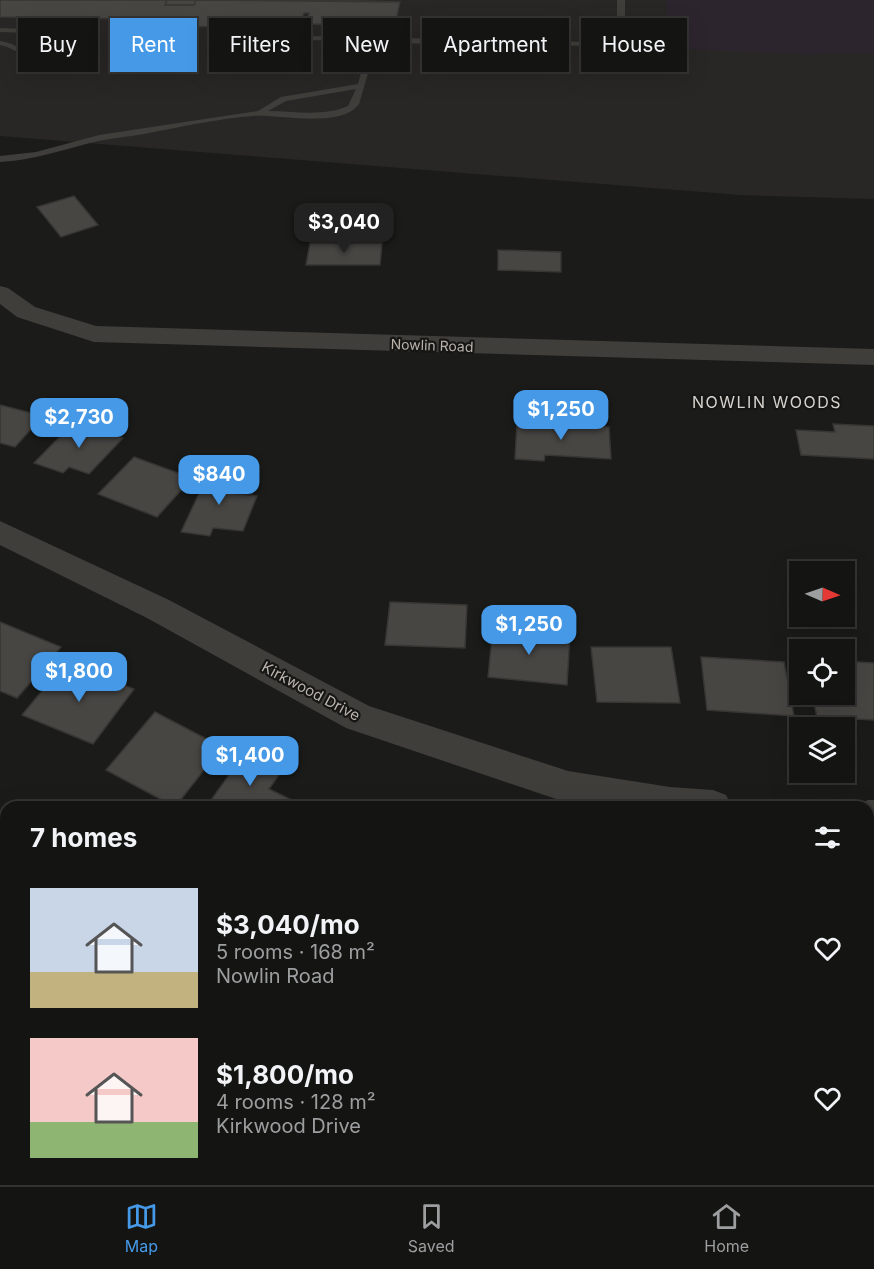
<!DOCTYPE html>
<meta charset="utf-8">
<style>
:root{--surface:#141413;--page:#212121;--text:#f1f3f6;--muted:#9d9ea0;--line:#333;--accent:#4599e7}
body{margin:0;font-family:Inter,sans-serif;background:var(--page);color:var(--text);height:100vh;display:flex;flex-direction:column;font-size:22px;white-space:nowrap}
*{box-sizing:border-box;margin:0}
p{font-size:20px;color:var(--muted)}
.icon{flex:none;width:33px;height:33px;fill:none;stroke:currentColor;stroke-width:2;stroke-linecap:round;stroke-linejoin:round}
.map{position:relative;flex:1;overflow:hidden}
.panel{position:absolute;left:0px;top:801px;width:874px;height:384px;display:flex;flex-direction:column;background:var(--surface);border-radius:18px 18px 0 0;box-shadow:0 6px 24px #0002,0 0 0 2px var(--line)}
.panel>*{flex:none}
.banner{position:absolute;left:18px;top:18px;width:838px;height:54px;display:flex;gap:12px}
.needle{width:39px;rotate:92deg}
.controls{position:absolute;left:789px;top:561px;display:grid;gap:12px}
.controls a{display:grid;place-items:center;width:66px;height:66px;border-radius:0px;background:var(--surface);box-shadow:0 6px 24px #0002,0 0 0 2px var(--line);font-size:30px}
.price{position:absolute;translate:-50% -51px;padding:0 14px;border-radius:12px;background:var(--accent);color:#fff;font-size:20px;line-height:39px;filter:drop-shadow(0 2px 3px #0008)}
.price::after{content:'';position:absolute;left:50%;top:36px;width:18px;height:14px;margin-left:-9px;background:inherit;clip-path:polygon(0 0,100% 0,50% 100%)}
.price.selected{background:#222;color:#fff}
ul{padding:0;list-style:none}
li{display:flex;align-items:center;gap:18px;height:150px;padding:0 30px}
li span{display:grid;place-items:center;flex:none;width:168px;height:120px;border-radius:0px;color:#555}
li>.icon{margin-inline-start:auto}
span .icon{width:72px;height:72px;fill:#fffc;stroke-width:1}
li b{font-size:26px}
h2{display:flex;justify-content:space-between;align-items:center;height:72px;padding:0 30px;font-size:26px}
.tag{padding:0 21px;border-radius:0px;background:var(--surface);box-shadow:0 6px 24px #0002,0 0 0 2px var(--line);font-size:21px;line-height:54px}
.tag.selected{background:var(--accent);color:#fff}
.menu{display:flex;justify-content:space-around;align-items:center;height:84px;border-top:2px solid var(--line);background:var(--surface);font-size:16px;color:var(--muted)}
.menu a{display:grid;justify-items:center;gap:3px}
.menu .selected{color:var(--accent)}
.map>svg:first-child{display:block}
</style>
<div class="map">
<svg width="874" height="1185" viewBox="0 0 874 1185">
<rect width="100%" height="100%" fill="#1b1b19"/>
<!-- built -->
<path fill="#282725" d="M0 0H874V199L740 195 0 136Z"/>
<!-- green -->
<path fill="#2d252e" d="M666 0H874V53L804 54 669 48Z"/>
<!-- building -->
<path fill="#484643" stroke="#373633" stroke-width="1.5" d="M0 0H167L165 5H194L196 0 400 2 395 26 306 24 309 13H304L299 29 131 25 134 19 0 17Z
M0 0H333L400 2 395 26 306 24 309 13H304L299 29 131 25 134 19 0 17Z
M74 196 98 225 61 237 37 207Z
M310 243H382L380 265H306Z
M498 250 561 252V272L498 270Z
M0 405 43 416 15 447 0 443Z
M74 422 123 438 89 474 69 467 63 473 34 463Z
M517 422 609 427 611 459 545 455 544 461 515 459Z
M833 424 874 426V459L801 455 796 430 835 432Z
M134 457 192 478 157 517 98 494Z
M209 472 240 475 232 493 257 496 243 531 213 528 210 536 181 532Z
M390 602 467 605 465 648 385 645Z
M0 622 61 647 17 698 0 691Z
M493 627 570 635 567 685 488 677Z
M591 647H671L680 703 597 702Z
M701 657 784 662 794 716 707 710Z
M844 661 874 663V720L817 717 812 694H844Z
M66 662 134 689 93 744 22 715Z
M155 712 222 747 175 807 106 770Z
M244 754 281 772 269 789 298 803 296 807H206Z"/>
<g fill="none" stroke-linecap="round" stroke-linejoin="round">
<!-- lane -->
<path fill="#403e3a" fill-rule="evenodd" d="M617 0H625V34L617 43 597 46 377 43 359 104C341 129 280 114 253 116 216 119 180 127 144 134 128 137 110 138 94 142 63 150 33 160 0 162V156L36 152 99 135 258 111 281 97 358 84 369 42 310 40 306 38 307 36 597 42 611 39 617 33ZM356 89 348 106C323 117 294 111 268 111L286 101Z
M0 28 55 30 59 32 55 34 0 32Z
M0 41C19 44 26 54 41 58 49 61 58 56 65 61 43 74 21 49 0 45Z"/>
<!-- street -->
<path fill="#403e3a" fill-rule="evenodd" d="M0 286 8 288 35 307 96 326 874 349V365L94 342 17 317 0 304Z
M0 521 169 600 369 706 568 771 670 787 713 790 726 795 732 807H589L568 803 346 728 147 618 0 545Z
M868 800H874V834H868V807H854Z"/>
</g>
<g text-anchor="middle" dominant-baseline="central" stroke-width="4.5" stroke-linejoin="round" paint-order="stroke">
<!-- far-street labels -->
<g font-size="14" fill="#bab3ac" stroke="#161614">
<text transform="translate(432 345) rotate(2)">Nowlin Road</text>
</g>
<!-- street labels -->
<g font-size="15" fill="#bab3ac" stroke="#161614">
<text transform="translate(311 691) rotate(28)">Kirkwood Drive</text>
</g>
<!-- neighbourhood labels -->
<g font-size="16" letter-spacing="1.5" fill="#d6d2cd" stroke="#161614">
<text x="767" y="402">NOWLIN WOODS</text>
</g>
</g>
</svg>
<div class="controls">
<a><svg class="needle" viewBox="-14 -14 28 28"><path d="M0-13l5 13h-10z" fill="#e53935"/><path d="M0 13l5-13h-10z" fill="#9d9ea0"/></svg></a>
<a><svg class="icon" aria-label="locate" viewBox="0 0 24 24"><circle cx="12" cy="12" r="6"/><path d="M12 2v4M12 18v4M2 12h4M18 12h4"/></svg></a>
<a><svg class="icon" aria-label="layers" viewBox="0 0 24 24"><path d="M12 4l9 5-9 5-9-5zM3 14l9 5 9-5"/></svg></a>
</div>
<b class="price selected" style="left:344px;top:254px">$3,040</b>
<b class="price" style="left:561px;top:441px">$1,250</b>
<b class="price" style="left:79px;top:449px">$2,730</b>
<b class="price" style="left:219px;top:506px">$840</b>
<b class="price" style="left:529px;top:656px">$1,250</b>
<b class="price" style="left:79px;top:703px">$1,800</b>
<b class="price" style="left:250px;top:787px">$1,400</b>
<div class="banner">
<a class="tag">Buy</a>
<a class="tag selected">Rent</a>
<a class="tag">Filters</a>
<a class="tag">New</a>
<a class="tag">Apartment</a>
<a class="tag">House</a>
</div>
<section class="panel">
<h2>7 homes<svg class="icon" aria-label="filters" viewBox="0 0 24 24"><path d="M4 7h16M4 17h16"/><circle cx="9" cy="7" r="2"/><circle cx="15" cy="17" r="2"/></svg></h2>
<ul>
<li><span style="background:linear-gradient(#c9d6e8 70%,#c2b280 0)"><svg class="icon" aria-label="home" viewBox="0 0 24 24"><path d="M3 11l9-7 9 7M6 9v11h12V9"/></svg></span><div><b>$3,040/mo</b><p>5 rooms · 168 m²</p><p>Nowlin Road</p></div><svg class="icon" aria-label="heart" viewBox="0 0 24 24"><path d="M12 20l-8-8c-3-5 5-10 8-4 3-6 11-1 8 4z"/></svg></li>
<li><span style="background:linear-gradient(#f6c9c9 70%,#8fb573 0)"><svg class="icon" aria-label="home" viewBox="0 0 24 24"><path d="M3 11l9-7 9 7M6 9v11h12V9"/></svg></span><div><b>$1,800/mo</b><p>4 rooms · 128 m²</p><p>Kirkwood Drive</p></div><svg class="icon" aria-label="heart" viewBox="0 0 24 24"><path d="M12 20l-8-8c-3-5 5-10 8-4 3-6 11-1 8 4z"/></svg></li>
</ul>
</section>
</div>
<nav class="menu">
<a class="selected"><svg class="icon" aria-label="map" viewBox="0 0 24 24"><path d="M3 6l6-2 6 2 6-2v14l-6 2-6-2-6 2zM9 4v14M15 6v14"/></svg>Map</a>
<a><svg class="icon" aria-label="saved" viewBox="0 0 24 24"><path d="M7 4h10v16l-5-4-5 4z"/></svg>Saved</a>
<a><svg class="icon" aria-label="home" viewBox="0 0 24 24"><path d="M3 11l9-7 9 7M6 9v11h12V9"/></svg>Home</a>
</nav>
